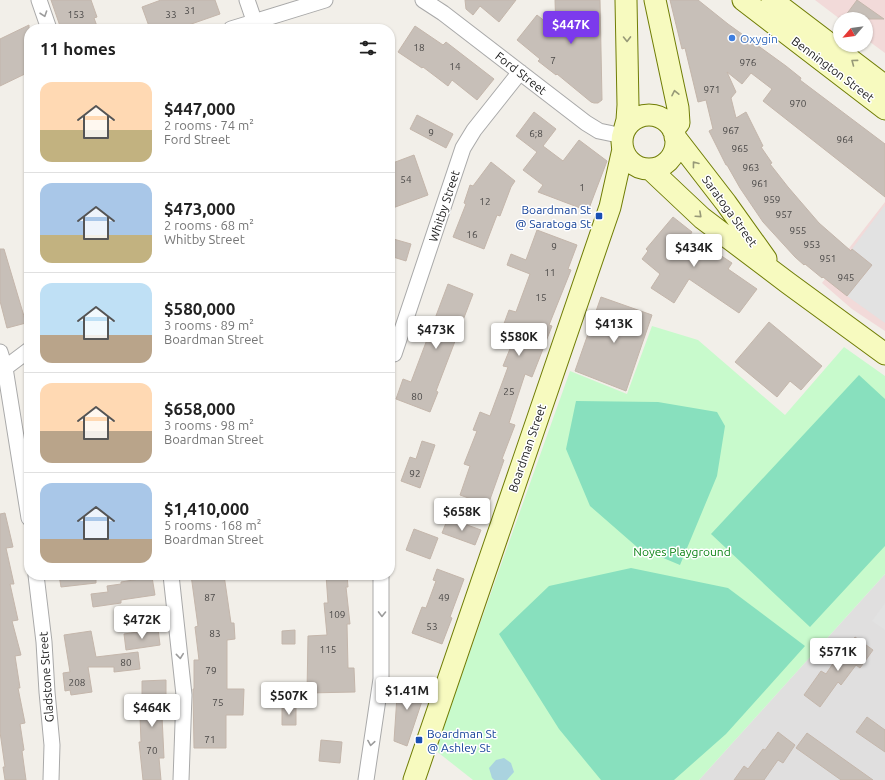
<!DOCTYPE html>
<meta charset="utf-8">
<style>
:root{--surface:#fff;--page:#f6f6f6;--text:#222;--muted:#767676;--line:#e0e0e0;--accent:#7c3aed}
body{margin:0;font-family:Ubuntu,sans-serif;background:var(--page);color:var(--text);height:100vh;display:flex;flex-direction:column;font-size:15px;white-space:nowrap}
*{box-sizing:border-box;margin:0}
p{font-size:13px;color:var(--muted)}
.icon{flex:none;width:22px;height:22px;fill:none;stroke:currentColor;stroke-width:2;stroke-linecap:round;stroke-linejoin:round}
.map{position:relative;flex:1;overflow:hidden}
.panel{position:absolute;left:24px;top:24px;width:371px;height:556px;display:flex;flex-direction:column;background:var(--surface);border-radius:16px;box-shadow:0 1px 3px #0004}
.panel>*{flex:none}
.needle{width:26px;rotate:242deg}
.tools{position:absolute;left:833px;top:12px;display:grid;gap:8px}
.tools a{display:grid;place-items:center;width:40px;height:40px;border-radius:50%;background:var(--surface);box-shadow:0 1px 3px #0004;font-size:20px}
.price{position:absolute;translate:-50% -34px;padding:0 9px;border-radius:4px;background:#fff;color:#222;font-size:13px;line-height:26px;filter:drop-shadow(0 1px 2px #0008)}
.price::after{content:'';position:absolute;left:50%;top:24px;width:12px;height:9px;margin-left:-6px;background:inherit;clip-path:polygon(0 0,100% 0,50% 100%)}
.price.active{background:var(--accent);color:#fff}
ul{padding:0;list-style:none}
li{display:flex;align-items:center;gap:12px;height:100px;padding:0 16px}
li+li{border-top:1px solid var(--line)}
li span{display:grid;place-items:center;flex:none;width:112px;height:80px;border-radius:12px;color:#555}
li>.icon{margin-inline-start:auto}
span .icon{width:48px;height:48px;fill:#fffc;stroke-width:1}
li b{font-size:17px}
h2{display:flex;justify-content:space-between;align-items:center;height:48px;padding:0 16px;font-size:17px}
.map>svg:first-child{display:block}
</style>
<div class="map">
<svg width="885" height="780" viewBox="0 0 885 780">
<rect width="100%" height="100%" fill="#f2efe9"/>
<!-- residential -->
<path fill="#e0dfdf" d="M885 574V780H699Z"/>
<!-- commercial -->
<path fill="#f2dad9" d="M815 0H885V53L866 39V19H840Z
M885 202V331L852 309 822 283Z"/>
<!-- park -->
<path fill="#c8facc" d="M652 326 698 340 785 415 844 347 885 376V574L699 780H473L435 750 570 371 627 394Z"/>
<!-- pitch -->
<path fill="#88e0be" d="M859 375 885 399V546L810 627 711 534Z
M576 401 658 402 717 412 725 426 717 476 680 565 637 547 590 506 566 449Z
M631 568 728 588 805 646 726 734 674 780H601L559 729 499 634 549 586Z"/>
<!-- parking -->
<path fill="#e2e2e2" d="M885 205V323L847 296 872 265 852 249Z
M885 603V630L872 621Z"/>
<!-- water -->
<path fill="#aad3df" d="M504 758 511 763 514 772 507 780H494L492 778 489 768 496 760Z"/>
<!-- building -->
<path fill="#c7bfb8" stroke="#c4b6ab" d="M51 0H91L97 17 94 18 98 29H61Z
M161 0H215L220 14 177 29H150L142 7Z
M465 0H516L499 22 480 6 473 15 466 9Z
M555 0H600L602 100 598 103H594L591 102 557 74 556 75 538 61 540 59 517 40 537 15 556 30Z
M670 0H698L728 24 786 66 801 78 800 80 885 144V197L763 101 772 89 751 73 742 84 727 72 736 92 731 98 736 118 746 112 763 146 761 147 772 163 770 164 788 187 819 223 851 251 852 249 872 265 847 296 823 277 822 278 805 264 804 265 795 257 763 222 740 188 727 165H726L709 131 713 129 706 100 698 102 685 48 682 49Z
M857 0 884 19H843Z
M29 25V72L0 86V39Z
M415 26 443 45 446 42 494 79 477 100 452 80 448 86 423 67 422 68 398 52Z
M534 112 556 129 543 146 563 161 579 140 607 161 588 211 538 192 543 185 523 170 537 152 516 136Z
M417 115 453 134 446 148 410 129Z
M414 155 428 195 390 209V164Z
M491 162 515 181 511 187 500 216 497 215 484 249 453 237 466 204 464 203 470 185 473 186Z
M673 217 692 232 690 235 732 263 728 269 757 289 739 313 689 279 674 303 651 288 660 274 642 259 648 251 646 249Z
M537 230 577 245 568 269 571 270 549 325 552 326 532 377 525 374 509 423 515 425 502 459 504 460 488 505 460 495 470 466 464 464 477 431 473 430 480 412 490 416 508 367 503 366 516 334 502 329 509 310 516 312 530 274 507 265 511 254 526 260Z
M390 238 411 244 406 261 390 256Z
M0 249H4L26 323 7 328 0 301Z
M448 284 473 294 436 391 438 392 430 412 396 399 403 379 411 382Z
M601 297 652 315 626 391 575 371Z
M769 322 822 366 801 390 790 381 777 397 735 362Z
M422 441 435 445 420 488 401 481 410 457 416 459Z
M5 513 13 547 6 548 14 584H10L18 620 12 621 21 655 15 656 20 688H18L25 723 20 724 24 750 22 751 26 780H5L3 767H5L0 732V514Z
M448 518 481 530 475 545 442 533Z
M414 529 438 538 430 559 406 550Z
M437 569 464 579 450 617 452 618 442 644 412 633 422 607 426 608 436 581 433 580Z
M59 575H96V583L61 587Z
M191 575H224L231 623H234L235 639 227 640V689H244L243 715H226V748H194L193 689H194V660H199L195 627 198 626Z
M326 575H347L348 587H346L350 624H347L348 668H354L355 692 307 693 308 636 327 635 324 603H328Z
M152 577 155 595 121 600V603L93 607 91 594 108 592 107 586 121 584V582Z
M158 629 160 645 126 650 124 634Z
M295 630V644H282V631Z
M91 631 96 657 138 652 140 669 114 672V667H88L92 692 71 695 70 690 65 691 63 673 70 672 64 635Z
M855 637 873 650 860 668 856 665 841 685 838 682 820 707 804 695 821 671 826 674 840 653 843 655Z
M166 680V695H161L164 758H159L161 780H143L139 742H141L140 716H137V701H142V681Z
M398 681 426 689 407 746 394 741Z
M296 707V725H282V708Z
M867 717 885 730V752L856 732Z
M778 732 795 745 783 763 778 760 764 780H734L744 766 748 769 763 749 765 750Z
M807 733 873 780H841L796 748Z
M321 740 342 742 340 763 319 761Z"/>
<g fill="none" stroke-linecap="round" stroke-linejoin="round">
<defs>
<path id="street" d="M39 0 49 29
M247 0 257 29
M423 0 443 13 586 123 599 131 623 136
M231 29 325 0
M0 352 5 368 29 518
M394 354 463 148 474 130 520 72
M5 368 29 350
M36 575 44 642 47 692 52 745 51 780
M171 575 184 695 181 780
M366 780 381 679V575"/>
<path id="secondary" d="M655 0 678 108 679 123 673 130
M743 0 885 109
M772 0 885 86
M622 142a27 27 0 1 1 54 0a27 27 0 1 1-54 0Z
M624 131 627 120 628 105 626 0
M675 137 726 203 766 259
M650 169 702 218 788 283 885 354
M414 780 610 207 623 149"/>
</defs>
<!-- street casing -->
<use href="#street" stroke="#a9a9a9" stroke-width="17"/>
<!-- secondary casing -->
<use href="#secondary" stroke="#707d05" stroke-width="23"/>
<!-- street -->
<use href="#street" stroke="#fff" stroke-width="15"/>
<!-- secondary -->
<use href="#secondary" stroke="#f7fabf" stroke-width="21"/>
</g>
<!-- one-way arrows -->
<defs><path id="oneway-chevron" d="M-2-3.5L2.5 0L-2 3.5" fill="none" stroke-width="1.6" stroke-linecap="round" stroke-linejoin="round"/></defs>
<g stroke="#9c9c9c">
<use href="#oneway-chevron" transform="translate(44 14) rotate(71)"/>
<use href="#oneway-chevron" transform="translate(382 614) rotate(91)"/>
<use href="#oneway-chevron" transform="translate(180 656) rotate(84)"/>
<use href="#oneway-chevron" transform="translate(371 743) rotate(99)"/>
</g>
<g stroke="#979978">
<use href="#oneway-chevron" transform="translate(627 39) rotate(89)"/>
<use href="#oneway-chevron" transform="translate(854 62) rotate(-143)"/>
<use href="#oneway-chevron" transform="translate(675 93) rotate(-102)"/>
<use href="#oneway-chevron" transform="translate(695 164) rotate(-128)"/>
<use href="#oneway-chevron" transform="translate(699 215) rotate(42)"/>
</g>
<!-- markers -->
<circle fill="#3f7fe0" stroke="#fff" stroke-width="1.5" cx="732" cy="38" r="4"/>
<g fill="#1a4fb4" stroke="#fff" stroke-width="1.5">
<rect x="595" y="212" width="8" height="8" rx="2"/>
<rect x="415" y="736" width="8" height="8" rx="2"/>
</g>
<g text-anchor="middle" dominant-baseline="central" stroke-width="3" stroke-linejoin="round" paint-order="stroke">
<!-- number labels -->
<g font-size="10" fill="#4b4948">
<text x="190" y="10">31</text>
<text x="76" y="14">153</text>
<text x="171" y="14">33</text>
<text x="419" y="47">18</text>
<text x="553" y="60">7</text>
<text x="748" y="62">976</text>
<text x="455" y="66">14</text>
<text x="712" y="89">971</text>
<text x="798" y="103">970</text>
<text x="731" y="130">967</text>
<text x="431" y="132">9</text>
<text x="536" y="133">6;8</text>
<text x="845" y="139">964</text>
<text x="740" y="148">965</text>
<text x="751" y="167">963</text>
<text x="406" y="179">54</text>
<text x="760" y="183">961</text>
<text x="582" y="187">1</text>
<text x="772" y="199">959</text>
<text x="485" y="201">12</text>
<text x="784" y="214">957</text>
<text x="798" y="230">955</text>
<text x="472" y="234">16</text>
<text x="812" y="244">953</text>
<text x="554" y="246">9</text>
<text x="828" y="258">951</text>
<text x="550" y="272">11</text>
<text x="846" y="277">945</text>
<text x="541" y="297">15</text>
<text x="509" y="391">25</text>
<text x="417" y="396">80</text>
<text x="415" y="473">92</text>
<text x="210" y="597">87</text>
<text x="444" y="597">49</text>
<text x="337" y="614">109</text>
<text x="432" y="626">53</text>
<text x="215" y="633">83</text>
<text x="328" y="649">115</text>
<text x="126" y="662">80</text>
<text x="211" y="670">79</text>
<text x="77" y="682">208</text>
<text x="218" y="702">75</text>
<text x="210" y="739">71</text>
<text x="152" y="750">70</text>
</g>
<!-- shop labels -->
<g font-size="12" fill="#366cbe" stroke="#fff" text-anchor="start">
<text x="740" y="38">Oxygin</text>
</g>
<!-- street labels -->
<g font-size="12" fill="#222" stroke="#fff">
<text transform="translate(833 69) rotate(37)">Bennington Street</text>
<text transform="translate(521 73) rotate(38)">Ford Street</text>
<text transform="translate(444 206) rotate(-72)">Whitby Street</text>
<text transform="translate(730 211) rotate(54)">Saratoga Street</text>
<text transform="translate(527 448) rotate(-71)">Boardman Street</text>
<text transform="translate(46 677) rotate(-94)">Gladstone Street</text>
</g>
<!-- transit labels -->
<g font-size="12" fill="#164399" stroke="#fff" text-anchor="end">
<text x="591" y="209">Boardman St<tspan x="591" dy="14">@ Saratoga St</tspan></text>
<text x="427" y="733" text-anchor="start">Boardman St<tspan x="427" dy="14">@ Ashley St</tspan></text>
</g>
<!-- park labels -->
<g font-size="12" fill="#0c8416" stroke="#fff">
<text x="682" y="551">Noyes Playground</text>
</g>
</g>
</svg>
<div class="tools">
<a><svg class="needle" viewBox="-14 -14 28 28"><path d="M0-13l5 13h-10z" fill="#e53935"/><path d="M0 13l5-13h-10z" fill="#767676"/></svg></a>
</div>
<b class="price active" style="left:571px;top:45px">$447K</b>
<b class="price" style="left:694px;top:268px">$434K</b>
<b class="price" style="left:614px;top:344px">$413K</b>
<b class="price" style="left:436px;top:350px">$473K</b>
<b class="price" style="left:519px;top:357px">$580K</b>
<b class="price" style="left:462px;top:532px">$658K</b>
<b class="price" style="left:142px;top:640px">$472K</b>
<b class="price" style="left:838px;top:672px">$571K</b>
<b class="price" style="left:407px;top:711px">$1.41M</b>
<b class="price" style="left:289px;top:716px">$507K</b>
<b class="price" style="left:152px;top:728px">$464K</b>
<section class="panel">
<h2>11 homes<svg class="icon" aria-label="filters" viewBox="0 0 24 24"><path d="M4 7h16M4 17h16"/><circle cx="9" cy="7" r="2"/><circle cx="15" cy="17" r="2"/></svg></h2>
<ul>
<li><span style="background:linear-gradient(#ffd9b3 60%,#c2b280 0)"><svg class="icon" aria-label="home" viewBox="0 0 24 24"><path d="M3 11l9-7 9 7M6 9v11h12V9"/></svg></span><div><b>$447,000</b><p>2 rooms · 74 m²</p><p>Ford Street</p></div></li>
<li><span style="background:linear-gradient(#a9c7e8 65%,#c2b280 0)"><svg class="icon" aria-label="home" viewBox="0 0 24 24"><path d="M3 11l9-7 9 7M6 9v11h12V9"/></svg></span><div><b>$473,000</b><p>2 rooms · 68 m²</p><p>Whitby Street</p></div></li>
<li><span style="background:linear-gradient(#bfe0f5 65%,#b9a48a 0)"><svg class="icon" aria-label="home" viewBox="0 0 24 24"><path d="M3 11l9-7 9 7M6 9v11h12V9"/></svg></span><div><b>$580,000</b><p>3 rooms · 89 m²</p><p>Boardman Street</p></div></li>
<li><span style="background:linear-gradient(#ffd9b3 60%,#b9a48a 0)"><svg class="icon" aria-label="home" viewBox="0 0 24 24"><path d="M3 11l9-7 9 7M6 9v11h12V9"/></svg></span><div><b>$658,000</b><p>3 rooms · 98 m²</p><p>Boardman Street</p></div></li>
<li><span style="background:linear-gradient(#a9c7e8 70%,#b9a48a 0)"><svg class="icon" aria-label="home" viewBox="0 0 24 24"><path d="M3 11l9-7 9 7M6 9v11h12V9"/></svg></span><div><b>$1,410,000</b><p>5 rooms · 168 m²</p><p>Boardman Street</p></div></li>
</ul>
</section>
</div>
